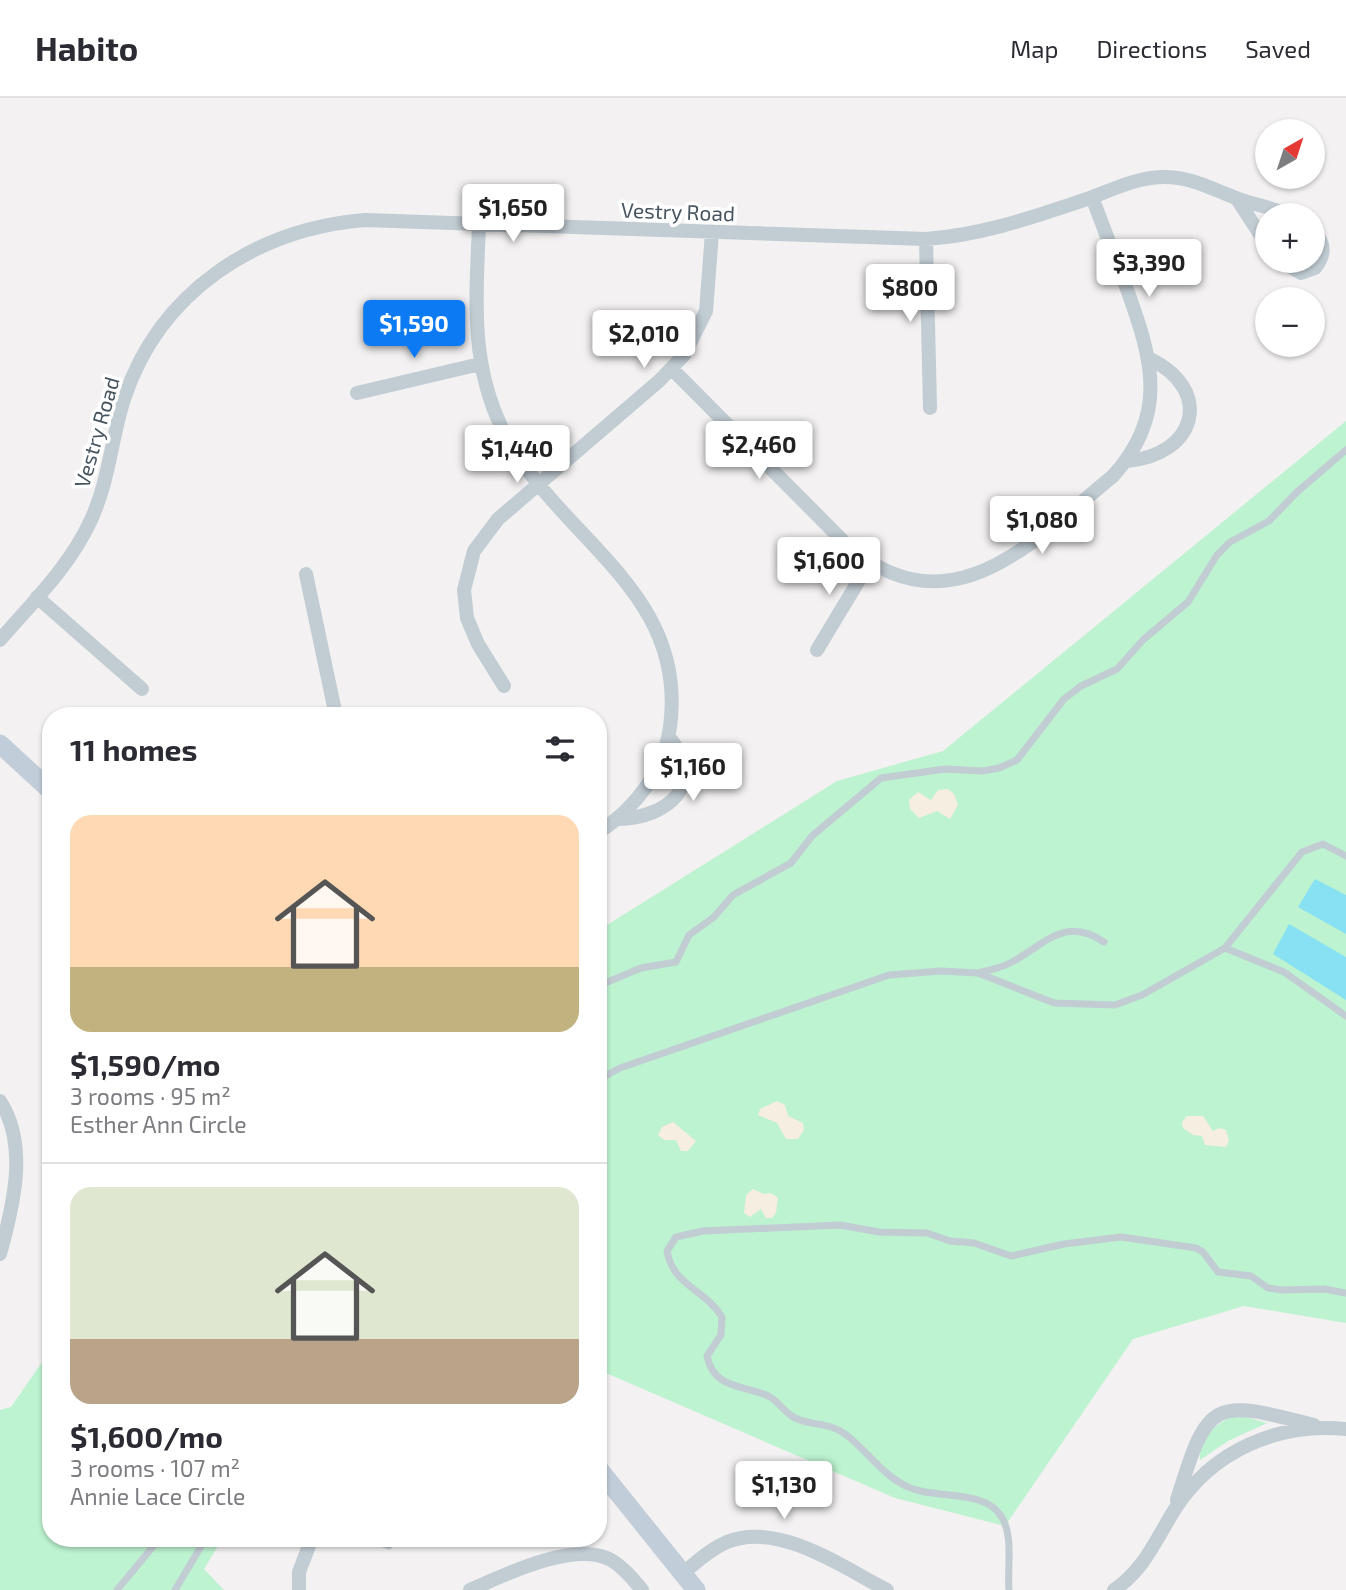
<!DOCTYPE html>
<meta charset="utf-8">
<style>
:root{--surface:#fff;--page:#f7f7f7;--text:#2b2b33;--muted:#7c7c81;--line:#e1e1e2;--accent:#0c7af3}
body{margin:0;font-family:"Exo 2",sans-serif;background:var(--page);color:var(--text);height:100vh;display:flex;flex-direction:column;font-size:26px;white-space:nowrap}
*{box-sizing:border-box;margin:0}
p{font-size:23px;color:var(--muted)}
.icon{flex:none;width:38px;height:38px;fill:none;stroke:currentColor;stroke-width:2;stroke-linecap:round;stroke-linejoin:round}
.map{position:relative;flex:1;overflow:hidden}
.sheet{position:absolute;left:42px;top:609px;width:565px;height:840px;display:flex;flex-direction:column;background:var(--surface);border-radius:28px;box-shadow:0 2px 5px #0004}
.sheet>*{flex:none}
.needle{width:46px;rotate:39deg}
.buttons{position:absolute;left:1255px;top:21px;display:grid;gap:14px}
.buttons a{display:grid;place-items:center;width:70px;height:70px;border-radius:50%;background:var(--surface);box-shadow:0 2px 5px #0004;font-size:35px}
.price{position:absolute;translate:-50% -60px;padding:0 16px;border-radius:7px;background:#fff;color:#222;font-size:23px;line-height:46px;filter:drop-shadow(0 2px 4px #0008)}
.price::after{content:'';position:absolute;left:50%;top:42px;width:21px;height:16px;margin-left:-10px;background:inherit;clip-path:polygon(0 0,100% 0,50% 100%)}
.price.on{background:var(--accent);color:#fff}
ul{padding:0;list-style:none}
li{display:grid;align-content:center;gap:14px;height:371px;padding:0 28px}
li+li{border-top:2px solid var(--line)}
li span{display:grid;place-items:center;height:217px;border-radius:21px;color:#555}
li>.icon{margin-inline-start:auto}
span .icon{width:126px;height:126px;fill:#fffc;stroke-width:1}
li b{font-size:30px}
h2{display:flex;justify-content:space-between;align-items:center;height:84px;padding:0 28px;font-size:30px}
header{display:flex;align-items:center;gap:42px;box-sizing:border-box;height:98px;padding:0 35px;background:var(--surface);border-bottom:2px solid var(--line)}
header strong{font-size:33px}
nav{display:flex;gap:38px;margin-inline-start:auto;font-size:24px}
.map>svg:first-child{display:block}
</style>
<header>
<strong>Habito</strong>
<nav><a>Map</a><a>Directions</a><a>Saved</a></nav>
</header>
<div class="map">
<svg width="1346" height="1492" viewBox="0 0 1346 1492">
<rect width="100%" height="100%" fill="#f3f1f1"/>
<!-- green -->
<path fill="#bdf3d0" d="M1346 323V1225L1244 1208 1133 1241 1005 1428 895 1400 599 1272V832L837 683 943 653Z
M51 1251V1440H223L204 1471 224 1492H0V1312L11 1309Z
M1238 1317 1267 1325 1228 1343 1200 1362C1197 1340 1219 1322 1238 1317Z"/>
<!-- sand -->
<path fill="#f5eee1" d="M948 691 954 696 958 707 950 721 937 713 919 720 910 711 909 702 918 694 931 702 938 692Z
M777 1003 785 1007 788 1018 803 1025 804 1032 798 1041H786L777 1025 758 1017 760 1011Z
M1187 1018H1203L1213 1033 1219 1030 1226 1032 1229 1042 1226 1049 1205 1047 1202 1038 1193 1037 1183 1030 1182 1024Z
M673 1024 696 1043 688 1053H681L676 1042H664L658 1037 662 1029Z
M753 1091 764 1096 771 1095 778 1100 776 1115 772 1120H766L761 1111 750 1119 744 1115 746 1097Z"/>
<!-- water -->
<path fill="#87e1f3" d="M1315 781 1346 797V836L1298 809Z
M1289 826 1346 859V902L1273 856Z"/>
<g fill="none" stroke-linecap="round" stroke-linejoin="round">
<!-- lane -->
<path stroke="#c1ccd3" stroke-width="7" d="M1225 850 1284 874 1346 918
M978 875C989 872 1001 870 1010 865 1045 847 1064 817 1104 844
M598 888 641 870 676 864 689 837 714 819 733 797 791 765 812 738 881 680 945 671 983 673 999 670 1017 662 1064 601 1081 588 1117 571 1144 541 1188 504 1217 457 1230 444 1269 423 1297 394 1346 352
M598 982 620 970 889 877 941 873 978 875 1054 905 1115 907 1142 897 1225 850 1302 754 1323 746 1346 758
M365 1440 389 1448
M117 1492 160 1440
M175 1492 206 1440
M1009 1492C1007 1470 1014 1437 1001 1418 983 1390 933 1402 906 1388 881 1376 867 1352 845 1336 829 1324 811 1328 795 1320 785 1315 779 1304 770 1299 746 1286 714 1293 707 1258L721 1237 722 1219C705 1191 673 1188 667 1153L676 1139 703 1133 840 1127 879 1134 927 1135 950 1143 974 1145 1011 1158 1064 1146 1121 1139 1196 1150 1203 1154 1218 1174 1251 1178 1268 1190 1282 1192 1324 1191 1346 1195"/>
<!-- street -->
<path stroke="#c1ccd3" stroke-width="14" d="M1237 101 1267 147
M479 128C476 198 470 265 502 330 554 439 689 490 670 629 664 674 635 710 598 735
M926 141 930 310
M1280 163 1301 175 1315 170C1326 156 1325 144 1312 132
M672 271 846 446C950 536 1032 444 1113 378 1168 317 1153 264 1128 194 1116 163 1104 131 1092 99
M357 295 480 266
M1127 363C1197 357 1214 292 1150 261
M306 476 336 618
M37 499 142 591
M0 542C32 505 69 469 90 424 109 384 111 342 124 301 160 193 256 131 365 122L926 141C983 137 1033 119 1087 101 1112 92 1137 79 1164 79 1192 79 1212 91 1236 100 1253 107 1270 108 1287 117
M817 552 870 464
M504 588 478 546 467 520 464 492 474 453 498 421 659 283 684 257 706 213 712 135
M618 721C668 720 708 686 669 639
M0 1003C29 1047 13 1109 0 1156
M1177 1402C1208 1300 1213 1301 1314 1327
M683 1475C697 1464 710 1451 727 1444 778 1423 842 1469 887 1492
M299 1492V1474L312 1440
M470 1492C504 1477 575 1442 611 1462 623 1469 633 1481 642 1492
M1114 1492C1145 1471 1156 1441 1175 1411 1212 1353 1278 1324 1346 1331"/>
<!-- secondary -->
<path stroke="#c1cdd9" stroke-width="19" d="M0 646 51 693
M598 1370 696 1492"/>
</g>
<g text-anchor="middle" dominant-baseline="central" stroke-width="7" stroke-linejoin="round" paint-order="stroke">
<!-- street labels -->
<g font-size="21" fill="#475560" stroke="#fff">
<text transform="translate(678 113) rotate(2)">Vestry Road</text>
<text transform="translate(96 334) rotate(-74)">Vestry Road</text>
</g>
</g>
</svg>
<div class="buttons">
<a><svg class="needle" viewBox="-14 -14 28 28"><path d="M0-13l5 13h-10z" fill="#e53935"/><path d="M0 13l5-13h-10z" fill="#7c7c81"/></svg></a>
<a>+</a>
<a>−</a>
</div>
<b class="price" style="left:513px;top:146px">$1,650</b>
<b class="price" style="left:1149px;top:201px">$3,390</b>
<b class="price" style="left:910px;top:226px">$800</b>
<b class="price on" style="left:414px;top:262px">$1,590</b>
<b class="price" style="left:644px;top:272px">$2,010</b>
<b class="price" style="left:759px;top:383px">$2,460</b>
<b class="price" style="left:517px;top:387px">$1,440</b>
<b class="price" style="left:1042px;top:458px">$1,080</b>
<b class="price" style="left:829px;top:499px">$1,600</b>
<b class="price" style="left:693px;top:705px">$1,160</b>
<b class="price" style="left:784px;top:1423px">$1,130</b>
<section class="sheet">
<h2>11 homes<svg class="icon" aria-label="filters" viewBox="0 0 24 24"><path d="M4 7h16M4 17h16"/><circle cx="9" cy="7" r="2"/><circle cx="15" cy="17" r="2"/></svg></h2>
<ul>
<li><span style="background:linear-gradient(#ffd9b3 70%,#c2b280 0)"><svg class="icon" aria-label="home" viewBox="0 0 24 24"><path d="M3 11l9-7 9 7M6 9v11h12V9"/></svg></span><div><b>$1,590/mo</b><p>3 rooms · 95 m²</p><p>Esther Ann Circle</p></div></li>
<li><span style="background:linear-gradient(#dfe7d0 70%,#b9a48a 0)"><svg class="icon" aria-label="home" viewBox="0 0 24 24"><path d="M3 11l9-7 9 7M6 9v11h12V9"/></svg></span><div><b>$1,600/mo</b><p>3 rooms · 107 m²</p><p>Annie Lace Circle</p></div></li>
</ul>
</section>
</div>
